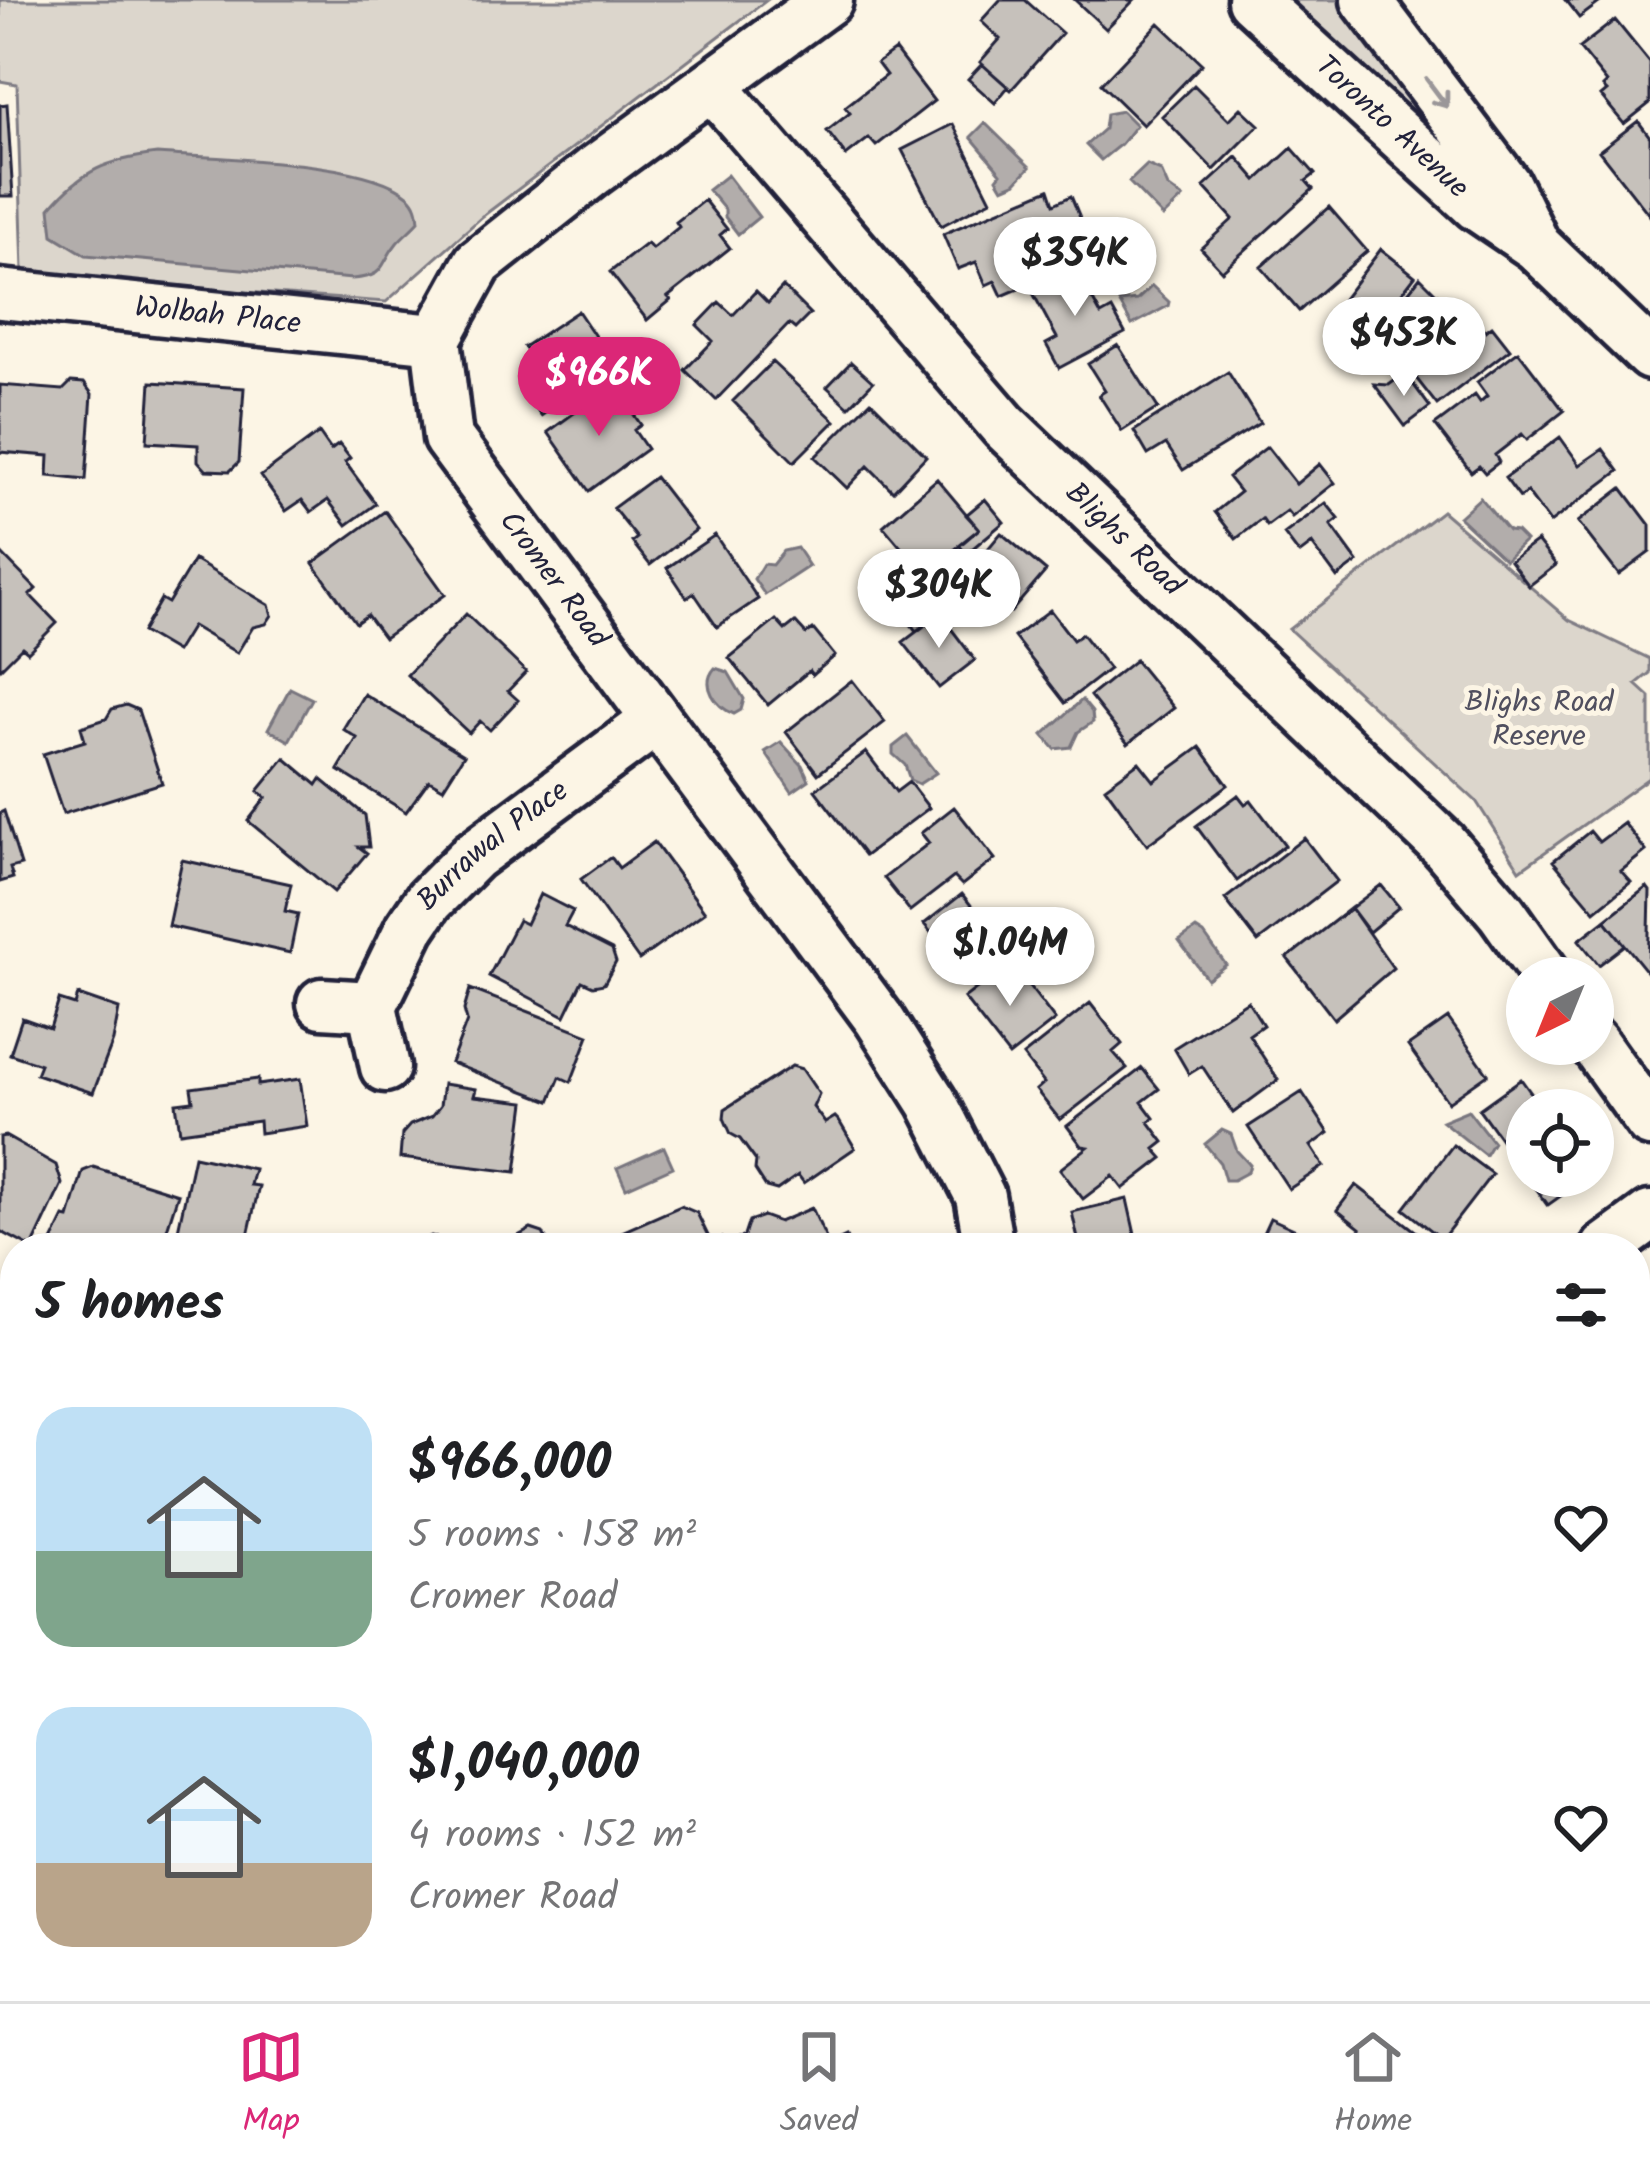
<!DOCTYPE html>
<meta charset="utf-8">
<style>
:root{--surface:#fff;--page:#f6f6f6;--text:#202124;--muted:#757577;--line:#e0e0e0;--accent:#db2777}
body{margin:0;font-family:Kalam,sans-serif;background:var(--page);color:var(--text);height:100vh;display:flex;flex-direction:column;font-size:45px;white-space:nowrap}
*{box-sizing:border-box;margin:0}
p{font-size:39px;color:var(--muted)}
.icon{flex:none;width:66px;height:66px;fill:none;stroke:currentColor;stroke-width:2;stroke-linecap:round;stroke-linejoin:round}
.map{position:relative;flex:1;overflow:hidden}
.side{position:absolute;left:0px;top:1233px;width:1650px;height:768px;display:flex;flex-direction:column;background:var(--surface);border-radius:48px 48px 0 0;box-shadow:0 6px 18px #0003}
.side>*{flex:none}
.needle{width:78px;rotate:223deg}
.fabs{position:absolute;left:1506px;top:957px;display:grid;gap:24px}
.fabs a{display:grid;place-items:center;width:108px;height:108px;border-radius:50%;background:var(--surface);box-shadow:0 6px 18px #0003;font-size:60px}
.price{position:absolute;translate:-50% -102px;padding:0 27px;border-radius:42px;background:#fff;color:#222;font-size:39px;line-height:78px;filter:drop-shadow(0 3px 6px #0008)}
.price::after{content:'';position:absolute;left:50%;top:72px;width:36px;height:27px;margin-left:-18px;background:inherit;clip-path:polygon(0 0,100% 0,50% 100%)}
.price.selected{background:var(--accent);color:#fff}
ul{padding:0;list-style:none}
li{display:flex;align-items:center;gap:36px;height:300px;padding:0 36px}
li span{display:grid;place-items:center;flex:none;width:336px;height:240px;border-radius:36px;color:#555}
li>.icon{margin-inline-start:auto}
span .icon{width:144px;height:144px;fill:#fffc;stroke-width:1}
li b{font-size:51px}
h2{display:flex;justify-content:space-between;align-items:center;height:144px;padding:0 36px;font-size:51px}
.menu{display:flex;justify-content:space-around;align-items:center;height:168px;border-top:3px solid var(--line);background:var(--surface);font-size:33px;color:var(--muted)}
.menu a{display:grid;justify-items:center;gap:6px}
.menu .selected{color:var(--accent)}
.map>svg:first-child{display:block}
</style>
<div class="map">
<svg width="1650" height="2001" viewBox="0 0 1650 2001">
<rect width="100%" height="100%" fill="#fcf5e5"/>
<filter id="ink" filterUnits="userSpaceOnUse"><feTurbulence type="fractalNoise" baseFrequency=".00833" numOctaves="2"/><feDisplacementMap in="SourceGraphic" scale="24" xChannelSelector="R" yChannelSelector="G"/><feConvolveMatrix kernelMatrix="1 2 1 2 8 2 1 2 1" color-interpolation-filters="sRGB"/></filter>
<g filter="url(#ink)">
<!-- green -->
<path fill="#dcd6cc" stroke="#7f7c84" stroke-width="3" d="M0 0H767L483 216 386 302 49 278 23 271 17 84 0 81Z
M1272 0H1350L1500 198Z
M1442 511 1569 620 1650 659V673L1636 684 1650 697V777L1520 870 1476 801 1289 629Z
M1650 1503V1559L1635 1570V1515Z
M0 1572 15 1581V1986H541L539 2001H0Z
M1025 1986H1099L1079 2001H1006Z"/>
<!-- water -->
<path fill="#b2adab" stroke="#78757e" stroke-width="3" d="M1122 111 1136 125 1121 144 1101 160 1086 145 1104 129 1106 114Z
M985 123 1030 167 1015 183 1003 188 997 178 1001 173 971 137Z
M157 154C215 159 367 159 409 196 417 203 418 211 419 221 412 229 404 235 397 243 378 266 388 276 352 279L86 255 53 235 50 208C83 169 108 160 157 154Z
M1147 165 1161 171 1168 187 1183 198 1163 217 1129 182Z
M727 175 759 217 738 234 725 217V210L708 190Z
M1152 286 1169 302 1168 306 1132 325 1119 302 1137 300Z
M1480 498 1508 531 1516 532 1525 541 1505 560 1459 517Z
M797 548 809 566 765 595 754 579 763 564 772 565 783 551Z
M715 668 728 672 744 699 741 710 734 714C716 707 700 685 715 668Z
M290 688 312 699 289 741 268 729Z
M1082 700 1092 712 1093 722 1078 732 1071 747 1055 749 1043 735Z
M907 736 936 773 919 784 910 780 905 765 893 754V747Z
M781 742 802 765 809 780 792 792 765 752Z
M1196 929 1204 934 1226 965 1207 979 1179 941Z
M1468 1110 1493 1142 1485 1155 1442 1121Z
M1222 1130 1231 1134 1237 1151 1250 1165 1248 1172 1233 1180H1225L1220 1163 1205 1144Z
M664 1147 673 1167 626 1188 617 1168Z"/>
<!-- building -->
<path fill="#c6c1bb" stroke="#22223b" stroke-width="3" d="M1000 0H1025L1062 33 1011 90 980 62 1000 39 981 21Z
M1075 0H1134L1106 29Z
M1565 0H1603L1579 18Z
M1615 20 1650 63V103L1624 124 1601 96 1607 91 1603 87 1607 83 1579 48Z
M1159 23 1202 64 1143 125 1101 84Z
M895 50 934 101 876 146 869 138 846 156 827 131 850 113 845 107 886 75 877 63Z
M982 64 1008 87 995 103 968 79Z
M1194 85 1229 120 1241 108 1259 125 1214 170 1162 116Z
M7 104 13 196H0V105Z
M1638 121 1650 137V216L1599 151Z
M953 124 991 200 941 226 902 150Z
M1292 148 1315 174 1306 181 1313 189 1222 271 1201 248 1233 219 1204 187 1237 157 1257 180Z
M1049 189 1054 204 1071 196 1096 256 1002 296 995 281 986 285 976 262 958 269 943 234Z
M704 200 727 229 720 235 730 248 668 297 671 300 647 320 610 272 647 243 652 249 679 227 676 222Z
M1329 207 1367 251 1299 311 1261 267Z
M1381 249 1415 276 1402 293 1406 296 1377 332 1340 303Z
M1076 270 1079 275 1087 271 1091 280 1084 284 1101 315 1112 309 1125 333 1059 368 1046 344 1057 338 1033 293Z
M1420 277 1440 297 1417 314 1403 299Z
M783 287 810 314 795 329 789 324 716 400 685 370 713 341 697 325 719 302 733 315 756 291 768 303Z
M578 311 615 366 541 416 519 384 540 370 524 347Z
M1434 315 1451 336 1475 318 1485 331 1492 326 1510 349 1437 405 1409 369 1418 362 1401 340Z
M1118 345 1158 408 1122 431 1099 395 1105 391 1088 364Z
M1518 351 1564 411 1527 440 1522 434 1495 455 1499 462 1485 473 1479 466 1471 472 1435 425 1475 395 1480 402 1487 396 1477 382Z
M772 362 835 421 794 462 733 401Z
M851 362 873 382 849 407 827 387Z
M1228 372 1260 423 1183 470 1166 444 1148 455 1134 431Z
M1405 373 1430 407 1405 426 1374 384 1389 385Z
M71 382 84 383 92 394 86 480 48 476 49 456 0 452V385L63 390Z
M151 382 244 388 239 462 230 471 206 470 198 461V445L147 442Z
M607 389 615 399 620 395 641 425 634 430 647 449 589 491 548 432Z
M871 401 926 456 893 491 868 466 847 488 815 457Z
M319 433 331 450 339 444 350 458 345 462 376 504 347 525 328 500 311 512 302 500 286 511 261 476Z
M1560 437 1580 465 1603 449 1619 471 1550 523 1527 492 1520 498 1505 478Z
M1267 447 1296 484 1320 464 1335 483 1292 517 1287 511 1267 526 1262 519 1236 539 1215 512 1240 492 1228 477Z
M655 477 696 530 650 565 632 542 637 538 613 508Z
M937 479 979 529 939 563 943 568 923 584 900 557 905 552 883 526Z
M1622 488 1650 525V552L1619 575 1578 522Z
M985 499 1004 522 966 554 959 545 979 529 966 515Z
M1326 503 1339 519 1331 525 1358 562 1337 578 1312 544 1299 554 1284 534Z
M385 511 445 595 384 638 367 615 356 623 313 563Z
M1001 533 1046 571 1011 612 967 574Z
M715 535 758 599 717 627 694 593 687 598 667 568Z
M1537 541 1556 565 1529 586 1510 561Z
M0 552 36 589 30 595 57 623 28 652 22 647 0 669Z
M194 560 269 605 272 615 266 624 253 627 237 653 192 626 176 652 142 632 161 599 168 603Z
M924 592 940 614 916 631 900 610Z
M1050 610 1073 640 1082 634 1109 669 1065 703 1014 637Z
M466 614 526 672 508 691 518 700 490 730 480 721 469 733 407 675Z
M940 614 975 660 939 688 903 642Z
M776 620 785 630 795 622 806 634 813 629 835 656 812 675 809 671 768 705 729 658Z
M1135 660 1174 708 1128 744 1090 696Z
M852 680 885 722 818 774 786 732Z
M364 694 464 755 443 788 429 780 406 812 338 770 357 738 343 729Z
M126 705 138 710 162 783 63 814 43 754 85 741 81 727 106 719 112 709Z
M1200 747 1228 785 1147 845 1105 787 1139 762 1154 781Z
M866 752 896 792 909 782 929 808 865 856 815 790Z
M285 758 317 785 321 779 365 815 369 847H359L367 853 334 892 248 821 266 798 258 791Z
M1238 795 1245 804 1251 800 1285 845 1237 881 1196 826Z
M954 807 995 859 962 885 954 877 910 911 884 878 929 843 921 833Z
M4 811 21 865 10 868 13 878 0 882V813Z
M1624 823 1646 851 1621 871 1631 882 1595 911 1553 861 1590 831 1599 842Z
M1304 838 1337 881 1258 942 1225 899Z
M654 842 705 912 639 960 581 879 611 857 619 868Z
M182 860 291 884 285 911 298 914 290 953 168 926Z
M1381 885 1399 907 1369 932 1351 908Z
M1647 887 1650 891 1648 973 1605 920Z
M540 894 573 911 565 926 612 950 616 962 604 984 593 986 582 981 565 1016 489 976 518 920 526 924Z
M962 894 1008 952 971 982 924 924Z
M1351 908 1393 968 1334 1019 1287 958Z
M1605 920 1625 945 1599 965 1579 940Z
M1011 962 1055 1020 1009 1056 964 998Z
M470 989 589 1035 571 1082 560 1077 550 1101 451 1063 467 1021 464 1010Z
M78 995 119 1009 113 1041 93 1093 36 1074 40 1064 10 1054 22 1018 50 1028 59 1000 75 1005Z
M1248 1001 1263 1025 1249 1035 1278 1080 1233 1113 1202 1066 1189 1074 1174 1048Z
M1090 1003 1122 1044 1113 1052 1127 1068 1060 1120 1036 1090 1044 1083 1023 1056Z
M1448 1018 1488 1074 1448 1102 1408 1046Z
M792 1066 802 1069 819 1094 813 1107 825 1123 835 1117 839 1121 855 1148 804 1183 798 1175 777 1190 766 1187 755 1170 756 1161 740 1139 731 1134 724 1118 725 1109Z
M1142 1068 1159 1089 1142 1102 1154 1118 1149 1122 1164 1142 1155 1149 1163 1158 1123 1189 1113 1176 1083 1199 1060 1169 1088 1147 1082 1146 1067 1126Z
M258 1079V1085L300 1079 307 1126 260 1133 259 1121 180 1132 176 1103 193 1101 191 1088Z
M1521 1079 1543 1110H1527V1176H1589L1548 1205 1479 1109Z
M443 1084 476 1089 474 1096 525 1102 516 1172 400 1158 402 1134 410 1125 432 1116 440 1106Z
M1302 1092 1329 1133 1311 1146 1324 1166 1289 1189 1248 1127Z
M5 1136 56 1165 62 1184 32 1248 0 1231V1137Z
M1453 1145 1492 1174 1442 1239 1404 1209Z
M194 1156 254 1169 250 1185 259 1186 246 1245 222 1240 221 1247 204 1243 205 1236 178 1230Z
M93 1167 178 1194 162 1245 167 1248H49L64 1217 69 1218 83 1171Z
M1356 1185 1427 1240 1420 1248H1347L1361 1229 1337 1210Z
M1127 1199 1138 1248H1080L1072 1212Z
M681 1206 697 1213 711 1242 721 1238 725 1248H615L622 1232Z
M812 1208 829 1245 846 1237 851 1248H742L738 1239 744 1236 749 1221 763 1216 779 1222Z
M1270 1218 1331 1246 1330 1248 1257 1246Z
M531 1229 543 1233 551 1248H496Z
M431 1236 439 1238 448 1248H374V1239L419 1242Z
M1650 1308V1359L1635 1364V1313Z
M0 1402 14 1408 0 1444Z
M15 1449V1478L1 1459Z
M2 1513 15 1515V1548L0 1545Z
M1650 1575V1623L1635 1634V1585Z
M581 1986H695L694 2001H591V1987Z
M760 1986H848L851 2001H760Z
M1124 1986H1132L1163 1998 1118 2001Z
M1278 1986H1359L1350 2001H1305Z"/>
<g fill="none" stroke-linecap="round" stroke-linejoin="round">
<defs>
<g id="minor">
<path id="s1" d="M828 0 594 171 478 263 436 339 448 438 879 1019 932 1102 980 1196 989 1248"/>
<path id="s2" d="M1252 0 1477 206 1536 246 1650 355"/>
<path d="M1366 0 1506 185 1534 242"/>
<path id="s3" d="M713 87 1004 426 1443 844 1502 913 1548 978"/>
<path id="s4" d="M0 294 436 339"/>
<path d="M322 1003 372 1006"/>
<path d="M1593 1042 1650 1122"/>
<path id="s5" d="M385 1067 372 1006 410 928 429 900 473 856 655 721"/>
<path d="M1606 1248 1650 1216"/>
<path d="M0 1318 15 1327"/>
<path d="M1635 1923 1650 1922"/>
<path d="M948 2001 950 1986"/>
<path d="M1449 2001 1462 1986"/>
</g>
</defs>
<!-- minor casing -->
<use href="#minor" stroke="#22223b" stroke-width="57"/>
<!-- path -->
<path stroke="#22223b" stroke-width="6" stroke-dasharray="3 9" stroke-linecap="butt" d="M0 1774 15 1782
M386 1986 414 2001"/>
<!-- minor -->
<use href="#minor" stroke="#fcf5e5" stroke-width="48"/>
</g>
<!-- one-way arrows -->
<defs><path id="oneway-shaft" d="M-6 0H5M1.5-3L5.5 0L1.5 3" fill="none" stroke-width="1.6" stroke-linecap="round" stroke-linejoin="round" transform="scale(3)"/></defs>
<use stroke="#9a9698" href="#oneway-shaft" transform="translate(1437 93) rotate(53)"/>
</g>
<g text-anchor="middle" dominant-baseline="central" stroke-width="10" stroke-linejoin="round" paint-order="stroke">
<!-- street labels -->
<g font-size="30" fill="#22223b" stroke="#fcf5e5">
<text stroke="none"><textPath href="#s2" startOffset="189">Toronto Avenue</textPath></text>
<text stroke="none"><textPath href="#s4" startOffset="219">Wolbah Place</textPath></text>
<text stroke="none"><textPath href="#s3" startOffset="612">Blighs Road</textPath></text>
<text stroke="none"><textPath href="#s1" startOffset="801">Cromer Road</textPath></text>
<text stroke="none"><textPath href="#s5" startOffset="267">Burrawal Place</textPath></text>
</g>
<!-- park labels -->
<g font-size="30" fill="#504f5f" stroke="#fcf5e5">
<text x="1539" y="703">Blighs Road<tspan x="1539" dy="34">Reserve</tspan></text>
</g>
</g>
</svg>
<div class="fabs">
<a><svg class="needle" viewBox="-14 -14 28 28"><path d="M0-13l5 13h-10z" fill="#e53935"/><path d="M0 13l5-13h-10z" fill="#757577"/></svg></a>
<a><svg class="icon" aria-label="locate" viewBox="0 0 24 24"><circle cx="12" cy="12" r="6"/><path d="M12 2v4M12 18v4M2 12h4M18 12h4"/></svg></a>
</div>
<b class="price" style="left:1075px;top:319px">$354K</b>
<b class="price" style="left:1404px;top:399px">$453K</b>
<b class="price selected" style="left:599px;top:439px">$966K</b>
<b class="price" style="left:939px;top:651px">$304K</b>
<b class="price" style="left:1010px;top:1009px">$1.04M</b>
<section class="side">
<h2>5 homes<svg class="icon" aria-label="filters" viewBox="0 0 24 24"><path d="M4 7h16M4 17h16"/><circle cx="9" cy="7" r="2"/><circle cx="15" cy="17" r="2"/></svg></h2>
<ul>
<li><span style="background:linear-gradient(#bfe0f5 60%,#7fa58c 0)"><svg class="icon" aria-label="home" viewBox="0 0 24 24"><path d="M3 11l9-7 9 7M6 9v11h12V9"/></svg></span><div><b>$966,000</b><p>5 rooms · 158 m²</p><p>Cromer Road</p></div><svg class="icon" aria-label="heart" viewBox="0 0 24 24"><path d="M12 20l-8-8c-3-5 5-10 8-4 3-6 11-1 8 4z"/></svg></li>
<li><span style="background:linear-gradient(#bfe0f5 65%,#b9a48a 0)"><svg class="icon" aria-label="home" viewBox="0 0 24 24"><path d="M3 11l9-7 9 7M6 9v11h12V9"/></svg></span><div><b>$1,040,000</b><p>4 rooms · 152 m²</p><p>Cromer Road</p></div><svg class="icon" aria-label="heart" viewBox="0 0 24 24"><path d="M12 20l-8-8c-3-5 5-10 8-4 3-6 11-1 8 4z"/></svg></li>
</ul>
</section>
</div>
<nav class="menu">
<a class="selected"><svg class="icon" aria-label="map" viewBox="0 0 24 24"><path d="M3 6l6-2 6 2 6-2v14l-6 2-6-2-6 2zM9 4v14M15 6v14"/></svg>Map</a>
<a><svg class="icon" aria-label="saved" viewBox="0 0 24 24"><path d="M7 4h10v16l-5-4-5 4z"/></svg>Saved</a>
<a><svg class="icon" aria-label="home" viewBox="0 0 24 24"><path d="M3 11l9-7 9 7M6 9v11h12V9"/></svg>Home</a>
</nav>
